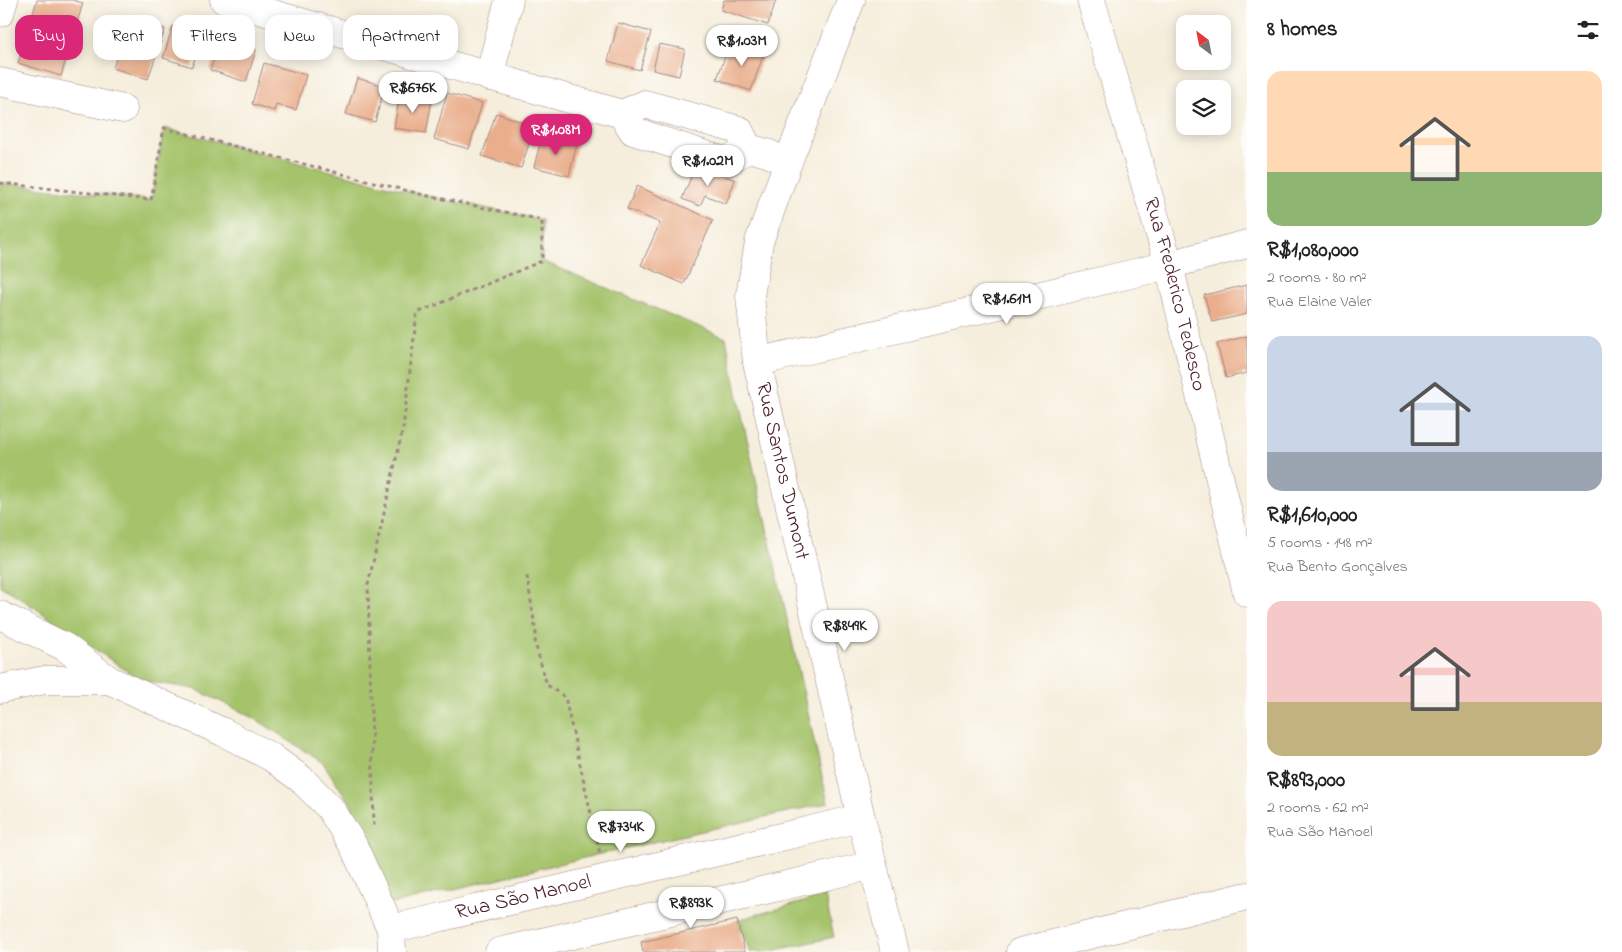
<!DOCTYPE html>
<meta charset="utf-8">
<style>
:root{--surface:#fff;--page:#f2f2f2;--text:#222;--muted:#767676;--accent:#db2777}
body{margin:0;font-family:"Indie Flower",sans-serif;background:var(--page);color:var(--text);height:100vh;display:flex;flex-direction:column;font-size:19px;white-space:nowrap}
*{box-sizing:border-box;margin:0}
p{font-size:16px;color:var(--muted)}
.icon{flex:none;width:28px;height:28px;fill:none;stroke:currentColor;stroke-width:2;stroke-linecap:round;stroke-linejoin:round}
.map{position:relative;flex:1;overflow:hidden}
.sheet{display:flex;flex-direction:column;background:var(--surface);width:375px}
.sheet>*{flex:none}
.top-card{position:absolute;left:15px;top:15px;width:475px;height:45px;display:flex;gap:10px}
.needle{width:32px;rotate:328deg}
.tools{position:absolute;left:1176px;top:15px;display:grid;gap:10px}
.tools a{display:grid;place-items:center;width:55px;height:55px;border-radius:10px;background:var(--surface);box-shadow:0 2px 12px #0003;font-size:25px}
.price{position:absolute;translate:-50% -42px;padding:0 11px;border-radius:18px;background:#fff;color:#222;font-size:16px;line-height:32px;filter:drop-shadow(0 1px 2px #0008)}
.price::after{content:'';position:absolute;left:50%;top:30px;width:15px;height:11px;margin-left:-8px;background:inherit;clip-path:polygon(0 0,100% 0,50% 100%)}
.price.current{background:var(--accent);color:#fff}
ul{padding:0;list-style:none}
li{display:grid;align-content:center;gap:10px;height:265px;padding:0 20px}
li span{display:grid;place-items:center;height:155px;border-radius:15px;color:#555}
li>.icon{margin-inline-start:auto}
span .icon{width:90px;height:90px;fill:#fffc;stroke-width:1}
li b{font-size:21px}
h2{display:flex;justify-content:space-between;align-items:center;height:60px;padding:0 20px;font-size:21px}
.pill{padding:0 18px;border-radius:15px;background:var(--surface);box-shadow:0 2px 12px #0003;font-size:18px;line-height:45px}
.pill.current{background:var(--accent);color:#fff}
main{display:flex;flex:1;min-height:0}
.map>svg:first-child{display:block}
</style>
<main>
<div class="map">
<svg width="1247" height="952" viewBox="0 0 1247 952">
<rect width="100%" height="100%" fill="#fdfcf7"/>
<filter id="ink" filterUnits="userSpaceOnUse"><feTurbulence type="fractalNoise" baseFrequency=".02" numOctaves="2"/><feDisplacementMap in="SourceGraphic" scale="10" xChannelSelector="R" yChannelSelector="G"/><feConvolveMatrix kernelMatrix="1 2 1 2 8 2 1 2 1" color-interpolation-filters="sRGB"/></filter>
<filter id="wash" filterUnits="userSpaceOnUse"><feTurbulence type="fractalNoise" baseFrequency=".0096" numOctaves="4" result="noise"/><feDisplacementMap in="SourceGraphic" scale="20" xChannelSelector="R" yChannelSelector="G"/><feGaussianBlur stdDeviation="1.12" result="paint"/><feColorMatrix in="noise" values="0 0 0 0 0 0 0 0 0 0 0 0 0 0 0 0 0 1.4 0 .05"/><feComposite in="paint" operator="in"/></filter>
<g filter="url(#wash)">
<rect width="100%" height="100%" fill="#f6eedc"/>
<!-- green -->
<path fill="#a4c36b" stroke="#77714b" d="M164 128 424 195 542 220V261L726 338 741 412 828 803 600 854 376 908 352 806 323 763 256 719 195 689 140 680 13 593 0 586V183L151 200Z
M825 896 834 937 768 952H750L737 920Z"/>
<g id="blocks">
<!-- building -->
<path fill="#eaae8c" d="M37 0H72L83 3 61 76 18 63Z
M724 0H776L768 25 721 10Z
M130 17 165 29 148 79 113 68Z
M618 23 651 32 640 70 608 61Z
M173 26 203 34 192 67 163 58Z
M221 39 256 50 246 82 210 70Z
M742 42 765 50 751 91 717 79 727 51 737 55Z
M659 44 685 49 679 76 653 70Z
M264 63 306 75 296 110 276 104 274 111 252 104Z
M357 78 385 86 375 122 346 114Z
M447 93 482 103 469 149 434 139Z
M400 94 432 100 426 133 394 128Z
M496 113 535 126 521 168 482 156Z
M542 135 577 144 569 176 534 167Z
M696 165 735 180 726 204 705 195 700 206 682 199Z
M637 186 713 220 684 284 641 265 660 223 627 209Z
M1247 285V314L1212 322 1204 295Z
M1247 336V373L1226 378 1217 344Z
M737 920 745 952H643L641 942Z"/>
</g>
</g>
<g filter="url(#ink)">
<use href="#blocks" fill-opacity="0" stroke="#a08684" stroke-width="1"/>
<g fill="none" stroke-linecap="round" stroke-linejoin="round">
<defs>
<g id="minor">
<path d="M224 0 622 114 645 104 739 130 748 148"/>
<path id="s1" d="M1091 0 1169 265 1247 593"/>
<path d="M0 13 4 0"/>
<path d="M489 77 509 0"/>
<path d="M0 82 123 109"/>
<path d="M622 114 633 131 727 162 748 148 767 153 788 162"/>
<path d="M757 362 1169 265 1247 244"/>
<path d="M0 615 65 647 109 680"/>
<path d="M0 689 45 680H109L223 732 271 757 301 779 330 808 353 845 391 929 392 952"/>
<path id="s2" d="M391 929 861 818"/>
<path d="M499 952 873 865"/>
</g>
<g id="major">
<path id="s3" d="M851 0 788 162 759 242 750 296 757 362 861 818 895 952"/>
<path d="M1020 952 1247 896"/>
</g>
</defs>
<!-- minor casing -->
<use href="#minor" stroke="#a08684" stroke-width="29"/>
<!-- major casing -->
<use href="#major" stroke="#a08684" stroke-width="29"/>
<!-- path -->
<path stroke="#a08684" stroke-width="3" stroke-dasharray="4 4" stroke-linecap="butt" d="M0 183 151 200 164 128 424 195 542 220V261L417 313 403 428 368 585 374 827
M527 576 536 633 535 643 547 685 565 697 600 854"/>
<!-- minor -->
<use href="#minor" stroke="#fff" stroke-width="28"/>
<!-- major -->
<use href="#major" stroke="#fff" stroke-width="28"/>
</g>
</g>
<g text-anchor="middle" dominant-baseline="central" stroke-width="4.5" stroke-linejoin="round" paint-order="stroke">
<!-- street labels -->
<g font-size="21" fill="#4a1f2b" stroke="#fdfcf7">
<text stroke="none"><textPath href="#s1" startOffset="306">Rua Frederico Tedesco</textPath></text>
<text stroke="none"><textPath href="#s3" startOffset="492">Rua Santos Dumont</textPath></text>
<text stroke="none"><textPath href="#s2" startOffset="136">Rua São Manoel</textPath></text>
</g>
</g>
</svg>
<div class="tools">
<a><svg class="needle" viewBox="-14 -14 28 28"><path d="M0-13l5 13h-10z" fill="#e53935"/><path d="M0 13l5-13h-10z" fill="#767676"/></svg></a>
<a><svg class="icon" aria-label="layers" viewBox="0 0 24 24"><path d="M12 4l9 5-9 5-9-5zM3 14l9 5 9-5"/></svg></a>
</div>
<b class="price" style="left:742px;top:67px">R$1.03M</b>
<b class="price" style="left:413px;top:114px">R$676K</b>
<b class="price current" style="left:556px;top:156px">R$1.08M</b>
<b class="price" style="left:708px;top:187px">R$1.02M</b>
<b class="price" style="left:1007px;top:325px">R$1.61M</b>
<b class="price" style="left:845px;top:652px">R$849K</b>
<b class="price" style="left:621px;top:853px">R$734K</b>
<b class="price" style="left:691px;top:929px">R$893K</b>
<div class="top-card">
<a class="pill current">Buy</a>
<a class="pill">Rent</a>
<a class="pill">Filters</a>
<a class="pill">New</a>
<a class="pill">Apartment</a>
</div>
</div>
<section class="sheet">
<h2>8 homes<svg class="icon" aria-label="filters" viewBox="0 0 24 24"><path d="M4 7h16M4 17h16"/><circle cx="9" cy="7" r="2"/><circle cx="15" cy="17" r="2"/></svg></h2>
<ul>
<li><span style="background:linear-gradient(#ffd9b3 65%,#8fb573 0)"><svg class="icon" aria-label="home" viewBox="0 0 24 24"><path d="M3 11l9-7 9 7M6 9v11h12V9"/></svg></span><div><b>R$1,080,000</b><p>2 rooms · 80 m²</p><p>Rua Elaine Valer</p></div></li>
<li><span style="background:linear-gradient(#c9d6e8 75%,#9aa5b1 0)"><svg class="icon" aria-label="home" viewBox="0 0 24 24"><path d="M3 11l9-7 9 7M6 9v11h12V9"/></svg></span><div><b>R$1,610,000</b><p>5 rooms · 148 m²</p><p>Rua Bento Gonçalves</p></div></li>
<li><span style="background:linear-gradient(#f6c9c9 65%,#c2b280 0)"><svg class="icon" aria-label="home" viewBox="0 0 24 24"><path d="M3 11l9-7 9 7M6 9v11h12V9"/></svg></span><div><b>R$893,000</b><p>2 rooms · 62 m²</p><p>Rua São Manoel</p></div></li>
</ul>
</section>
</main>
